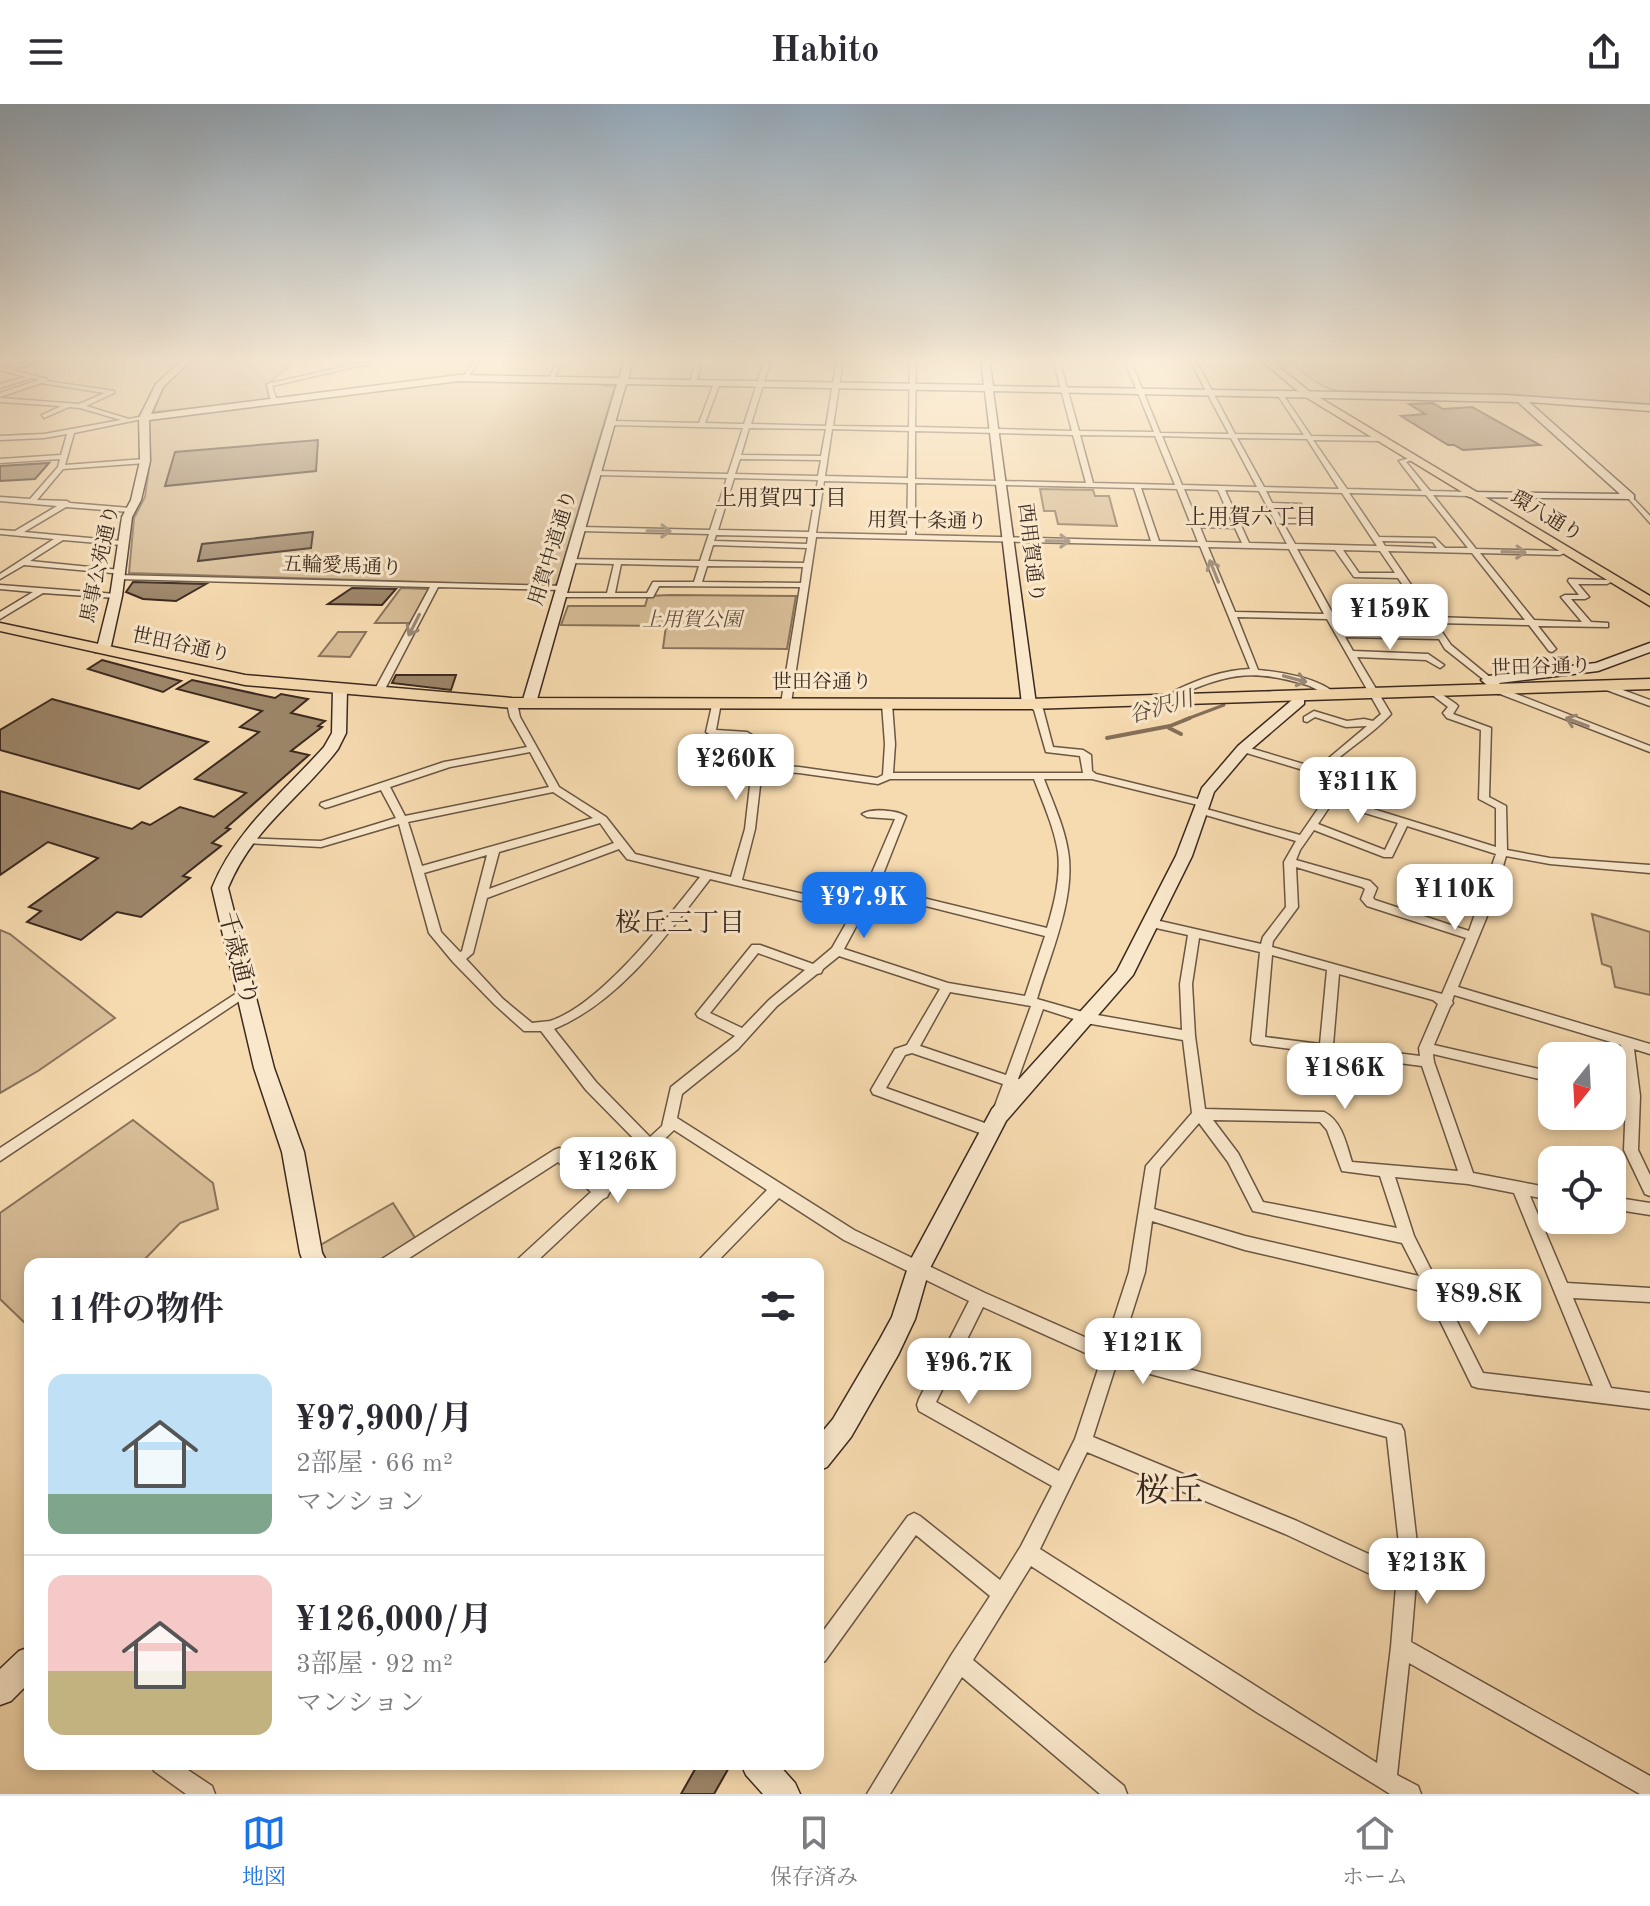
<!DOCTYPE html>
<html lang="ja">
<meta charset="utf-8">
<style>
:root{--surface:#fff;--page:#f7f7f7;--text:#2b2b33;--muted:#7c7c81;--line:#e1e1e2;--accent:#1a73e8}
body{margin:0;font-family:"Old Standard TT","Noto Serif JP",serif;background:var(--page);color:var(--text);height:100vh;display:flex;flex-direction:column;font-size:30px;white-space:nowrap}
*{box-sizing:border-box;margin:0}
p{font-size:26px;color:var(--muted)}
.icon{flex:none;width:44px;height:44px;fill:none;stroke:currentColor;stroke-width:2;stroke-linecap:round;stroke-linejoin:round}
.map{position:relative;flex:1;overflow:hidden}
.panel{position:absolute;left:24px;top:1154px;width:800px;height:512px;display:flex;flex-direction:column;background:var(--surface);border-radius:16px;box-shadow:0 4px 12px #0003}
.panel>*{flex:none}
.needle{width:52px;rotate:198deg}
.buttons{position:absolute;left:1538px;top:938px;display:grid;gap:16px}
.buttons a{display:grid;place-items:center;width:88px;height:88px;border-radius:16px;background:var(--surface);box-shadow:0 4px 12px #0003;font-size:40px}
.price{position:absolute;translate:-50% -68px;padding:0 18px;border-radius:16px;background:#fff;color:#222;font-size:26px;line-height:52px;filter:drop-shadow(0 2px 4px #0008)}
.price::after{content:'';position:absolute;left:50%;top:48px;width:24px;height:18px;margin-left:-12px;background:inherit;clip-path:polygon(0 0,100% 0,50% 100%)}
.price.active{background:var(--accent);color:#fff}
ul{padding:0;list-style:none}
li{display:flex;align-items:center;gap:24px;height:200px;padding:0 24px}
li+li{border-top:2px solid var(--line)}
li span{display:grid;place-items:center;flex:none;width:224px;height:160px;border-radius:16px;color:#555}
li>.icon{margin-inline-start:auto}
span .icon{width:96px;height:96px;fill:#fffc;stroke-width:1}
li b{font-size:34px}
h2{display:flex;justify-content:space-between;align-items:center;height:96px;padding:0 24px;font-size:34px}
header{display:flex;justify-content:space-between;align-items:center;height:104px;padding:0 24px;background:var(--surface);font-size:36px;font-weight:600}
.menu{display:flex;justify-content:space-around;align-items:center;height:112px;border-top:2px solid var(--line);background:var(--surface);font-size:22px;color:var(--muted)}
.menu a{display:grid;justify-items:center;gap:4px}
.menu .active{color:var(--accent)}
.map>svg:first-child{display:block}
</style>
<header><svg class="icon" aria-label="menu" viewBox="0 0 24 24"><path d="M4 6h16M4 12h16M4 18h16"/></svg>Habito<svg class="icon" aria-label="share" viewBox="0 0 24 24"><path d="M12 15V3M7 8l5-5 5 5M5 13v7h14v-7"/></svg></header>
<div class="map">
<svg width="1650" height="1690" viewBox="0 0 1650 1690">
<rect width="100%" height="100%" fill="#f7dbb0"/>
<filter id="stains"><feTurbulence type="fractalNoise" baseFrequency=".0025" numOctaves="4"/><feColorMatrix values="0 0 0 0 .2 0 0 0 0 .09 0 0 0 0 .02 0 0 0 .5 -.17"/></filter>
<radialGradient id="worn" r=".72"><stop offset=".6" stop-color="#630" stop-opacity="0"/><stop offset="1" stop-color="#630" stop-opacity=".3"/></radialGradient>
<!-- green -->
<path fill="#d7bd97" stroke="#89735b" stroke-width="2" d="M195 255H297L266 282 270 297 153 308 165 280Z
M1289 255H1650V300L1509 291 1338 287C1318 283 1303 269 1289 255Z
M451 277 604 279V282H615L557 480 551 482 129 469 134 414 145 393 150 357 149 316Z
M1040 385 1093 386 1095 392H1109L1117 422 1058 420 1055 407H1044Z
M401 484 429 485 410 519H375Z
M670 491 796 492 787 545 663 544 666 522 561 521 568 502H645L648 492Z
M338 528H366L350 553 319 552Z
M1592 810 1650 828V891L1615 883 1611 863 1602 860Z
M0 826 10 830 115 914 38 967 0 989Z
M133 1016 213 1079 218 1105 180 1119 140 1160H30V1224L0 1195V1109Z
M393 1099 417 1137 381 1160H328L319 1142Z"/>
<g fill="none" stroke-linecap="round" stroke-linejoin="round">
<!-- stream-far1 -->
<path stroke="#856f59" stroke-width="3" d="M1184 616 1224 601"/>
<!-- stream -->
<path stroke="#856f59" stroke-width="4" d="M1169 624 1181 630
M1107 634 1170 622 1190 614"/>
</g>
<!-- building -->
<path fill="#9d866a" stroke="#3b291f" stroke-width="2" d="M1433 299 1443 305 1472 303 1540 341 1463 346 1454 341H1448L1401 312 1425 310 1409 300Z
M318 336 316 367 165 382 175 348Z
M49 359 35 375 0 377V362Z
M313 428 311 444 198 457 202 440Z
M133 478 206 480 176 497 143 495 126 488Z
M352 484 396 485 382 501 328 500Z
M102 556 154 570 181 577 163 588 88 565Z
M396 571H456L451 586 392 579Z
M192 576 275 594 281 590 308 595 291 609 325 617 318 622 322 623 291 647 309 651 226 724 230 725 212 739 221 742 183 772 190 774 141 813 117 808 81 836 27 818 41 807 29 803 98 754 48 738 0 771V687L132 725 142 718 150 721 180 703 214 713 246 689 195 675 259 628 240 623 262 607 177 585Z
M52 595 208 638 139 685 0 646V626Z
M698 1660H731L714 1690H681Z"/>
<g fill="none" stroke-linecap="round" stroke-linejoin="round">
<defs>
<path id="street" d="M36 255H46L13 266 47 275V277L114 287V289L86 302 129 315 144 312 147 314 74 329 65 361 145 355 148 357 145 359 63 365 37 396 67 397 70 399 130 404 134 406 130 408 66 403 24 428 122 437 126 439 122 441 63 436 30 457 120 466H123V470L24 461 0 475V470L54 435 0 430V426L15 427 57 402 0 397V393L30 395 58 363 60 355 0 359V355L61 351 67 330 44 334 0 336V332L44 330 121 316 80 304 69 303 44 314 42 311 61 302 0 298V294L79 300 105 289 41 279 0 293V289L39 276 32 274 0 284V280L26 273 0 266V262L7 264Z
M378 255H389L272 282 277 297 274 299 271 297 267 280Z
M475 255H481L466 275H462Z
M558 255H564L552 277H548Z
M696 255H702L696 279 693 281 690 279Z
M765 255H771L751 320 826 322 837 255H843L833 322 909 323 910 255H916L915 323 1072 327 1053 255H1059L1079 327 1154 328 1124 255H1130L1160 329 1229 330 1189 255H1195L1235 330 1304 331 1277 290 1282 289 1311 332 1381 333 1384 335 1381 337 1313 336 1347 385 1422 387 1399 357 1414 353V355L1406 358 1430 387 1469 388 1473 390 1469 392 1433 391 1476 445 1563 447 1564 449 1560 451 1480 449 1534 516 1582 518 1561 493 1565 491H1579L1568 477 1569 475 1607 476 1611 478 1607 480H1578L1589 493 1585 495H1571L1591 518 1608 519V523L1538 522 1556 545 1552 548 1549 547 1529 521 1436 519 1451 541 1491 574V578L1488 579 1445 545 1439 535 1345 533 1353 547 1428 550 1444 561 1440 564 1426 556 1357 553 1391 610C1368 636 1332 652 1313 682L1318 688 1496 743V704L1479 695 1481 626 1447 614 1443 609 1448 603 1431 590 1429 588 1434 585 1456 600 1458 602 1453 610 1491 624 1489 693 1506 702 1507 746 1550 754 1650 761V769L1550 760 1506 752 1490 805 1458 883 1650 940V950L1634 945 1640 992 1638 1046 1650 1071V1092L1645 1090 1624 1046 1626 996 1612 992V982L1625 985 1621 941 1454 891 1452 897 1453 899 1450 903 1434 941 1552 968V978L1433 950 1434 958 1473 1069 1552 1084V1096L1530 1092 1567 1179 1650 1184V1198L1573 1194 1611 1284 1650 1289V1305L1478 1284 1472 1282 1426 1188 1245 1146 1152 1117 1145 1168 1120 1247 1401 1321 1404 1327 1417 1440 1416 1478 1411 1538 1650 1672V1690H1640L1409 1559 1397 1671 1418 1682 1421 1690H1390L1379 1683 1258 1609 1031 1462 973 1556 1124 1682 1127 1690H1100L962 1573 890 1690H867L952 1550 990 1492 916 1431 825 1557 818 1560V1534L908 1412 914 1409 920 1412 1000 1476 1021 1442 1052 1382 919 1307 917 1301 919 1295 969 1197 844 1136 779 1094 715 1160H697L700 1155 767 1086 674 1026 609 1089 607 1093 603 1095 534 1160H515L518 1155 591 1088 558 1058 400 1160H379L382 1155 554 1046 559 1044 564 1046 601 1079 641 1042 586 986 541 927H524L495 901 453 858 429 829 399 720 321 743 245 739 240 736 241 734 321 737 396 714 381 686 329 703 325 704 320 701 321 699 444 658 527 643 510 613 507 599 512 596 517 599 520 613 559 683 606 713 635 750 731 773 745 725 751 673 739 659 742 633 711 631 706 628 713 597 716 596 721 599 716 626 747 628 752 631 750 660 799 663 877 674 883 671 885 640 882 600 887 597 892 600 895 640 893 669H1083L1080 652 1046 648 1034 606 1024 600 1029 597 1043 605 1053 643 1083 646 1091 651 1092 667 1096 670 1206 697 1207 699 1202 702 1092 675H1044C1053 699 1064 722 1068 747 1076 794 1050 851 1037 895L1086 909 1182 926 1180 880 1188 831 1147 822 1145 819 1151 815 1261 840 1263 833 1286 803 1284 758 1296 737 1195 708 1194 706 1199 703 1300 731 1324 696 1310 692 1303 682 1313 669 1240 647 1238 645 1243 642 1317 664 1367 622 1346 623 1315 613 1307 618 1304 617V613L1314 607 1347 617 1364 615 1373 617 1381 610 1327 515 1237 513 1258 566C1281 568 1320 574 1337 591L1335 593C1325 593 1317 584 1307 581 1257 566 1231 568 1184 589L1187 595 1185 597H1179L1174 588 1176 586C1200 575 1223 566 1250 565L1200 442 816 433 791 599 786 602 781 599 800 483 659 482 653 493H558L557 491 561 489H607L614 460 571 459 567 457 568 455 700 457 709 430 581 427 577 425 581 423 710 426 727 374 597 371 594 369 597 367 728 370 743 324 611 321 608 319 611 317 699 319 714 279 717 277 720 279 705 319 744 320ZM749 324 826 325 821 352 741 351ZM832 325 909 327 908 374 825 372ZM915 327 1073 331 1086 379 915 375ZM1080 331 1155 332 1175 381 1093 379ZM1162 332 1231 334 1257 383 1182 381ZM1237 334 1307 335 1339 385 1264 383ZM740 355 821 356 818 372 735 370ZM734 374 818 376 809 428 718 426ZM824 377 908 379 907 431 816 429ZM915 379 1134 384 1151 437 915 431ZM1141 384 1177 385 1198 438 1159 437ZM1184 385 1218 386 1233 420 1198 419ZM1225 386 1259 387 1287 440 1249 439ZM1266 387 1342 389 1377 442 1295 440 1283 419H1308L1312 417 1301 400 1272 399ZM1349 389 1426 391 1468 444H1445L1435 434 1379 433ZM1275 403 1296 404 1303 415H1281ZM1200 423 1235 424 1242 439 1206 438ZM716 431 808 433 807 440 714 437ZM1382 437 1433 438 1437 444 1385 442ZM713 441 807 444 804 459 708 457ZM1208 443 1289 445 1324 510 1235 508ZM1297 445 1335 446 1354 473 1398 474 1424 513 1333 510ZM1343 446 1380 447 1395 469H1359ZM1388 447 1472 449 1525 516 1433 513ZM621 460 699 462 694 478H653L647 489H615ZM707 462 803 463 801 479 702 478ZM1335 516 1427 518 1435 530 1342 528ZM530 648 549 683 405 712 390 683 450 663ZM756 666 799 669 878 680 890 675H1034C1043 699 1054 723 1058 748 1061 774 1054 800 1047 824L878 783 906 712C896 706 872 704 862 710L867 713 895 715 865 785 856 802 742 776 755 725 761 673ZM553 688 593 714 422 762 408 718ZM1332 699 1398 719 1385 746 1318 720ZM600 719 614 739 489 785 499 748ZM1407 722 1496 750 1469 827 1375 796 1373 794 1377 784 1370 777 1296 756 1300 746 1314 726 1384 753H1392ZM619 745 627 755 700 773C667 814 601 901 550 917 544 918 537 918 532 919L503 895 466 855 473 849 487 794ZM487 751 462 847 460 848 441 828 424 769ZM1296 763 1362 783 1365 785 1361 795 1367 802 1466 834 1442 890 1272 843 1273 837 1298 803ZM710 775 852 809 832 844 813 860 760 841H752L696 910 698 913 735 932 671 983 662 1022 650 1033 596 978 554 925C621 897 667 831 710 775ZM874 789 1045 832 1025 892 948 879 844 845ZM1199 834 1260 848 1251 937 1253 940 1422 962 1458 1067 1352 1058C1346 1039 1342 1017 1324 1008L1205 1005 1195 932 1192 880ZM758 849 805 866 769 896 742 924 710 909ZM1272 851 1327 866 1320 940 1265 933ZM839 852 940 885 907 941 895 945 871 986 873 990 991 1033 996 1031 998 1027 996 1023 886 984 905 951 912 949 1003 980 994 1004 996 1008 1001 1009 1006 1008 1015 984 1025 987 1030 986 1032 982 1030 978 1018 975 1043 905 1086 919 1183 936 1192 1009 1146 1062 1129 1168 1105 1242 985 1189 854 1126 677 1014 682 990 738 945 777 902 817 870 821 869 823 865ZM1339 870 1433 896 1438 900 1419 944 1420 952 1333 941ZM950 888 1031 902 1006 971 920 942ZM1213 1016 1320 1018 1327 1026 1342 1067 1380 1072 1397 1124 1263 1098 1238 1049ZM1199 1019 1228 1058 1253 1107 1402 1139 1419 1172 1245 1132 1154 1105 1160 1064ZM1395 1073 1468 1080 1514 1089 1593 1282 1483 1269 1414 1132ZM983 1203 1101 1256 1075 1335 1059 1367 936 1298ZM1116 1261 1387 1333 1399 1440 1397 1463 1297 1417 1093 1333ZM1087 1348 1285 1430 1396 1482 1391 1543 1377 1659 1040 1445Z
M1630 391 1650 412V419L1628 394 1626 393Z
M116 471 563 482 567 484 563 486 438 483 384 587 379 590 374 587 430 483 119 475H116Z
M0 481 116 490 120 492 116 494 43 489 0 515V508L33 488 0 485Z
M1604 579 1650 596V602L1601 584 1599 582Z
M1498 583 1650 642V648L1495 588V584Z
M246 883 250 884 252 887 250 890 0 1057V1044Z
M1612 1093 1650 1099V1111L1612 1105Z
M151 1660H179L212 1682 215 1690H186L154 1667Z"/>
<path id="secondary" d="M183 255H192L163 283 151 310 459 271 619 274 625 255H633L628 275 984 281 981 255H989L993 282 1505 291 1650 301V307L1529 298 1634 391V395L1469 393 1464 390 1465 388 1620 390 1518 298 993 287 1036 600 1029 604 1022 600 985 287 626 280 536 599 529 603 522 599 617 280 459 277 149 316 150 357 141 396 132 413 122 492 111 542 105 548H95L93 545 98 540 110 492 122 413 131 396 140 357 139 314 156 280Z
M1650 539V548L1598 567 1499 579 1505 586 1498 590 1481 576 1488 572 1596 559Z
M340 581 347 585 346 629 338 645C300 695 253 723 228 784L274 964 304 1048 322 1149 328 1160H304L300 1149 282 1048 254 964 212 784C236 725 283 689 324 643L332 629 333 585Z
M1297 588 1304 592V600L1248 648 1214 688 1192 752 1133 871 1006 1017 929 1166 915 1215 898 1251 851 1333 827 1363 818 1367V1333L833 1315 880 1235 892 1213 910 1157 992 1005 1117 867 1176 752 1202 684 1238 642 1292 596 1290 592Z
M30 1543V1578L11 1597 0 1601V1565L19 1547Z
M741 1660H778L795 1679 800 1690H763L746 1671Z"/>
<path id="primary" d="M1259 255H1269L1310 288 1650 492V502L1304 292Z
M0 519 245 571 512 594 1029 595 1650 575V585L1029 605 512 604 245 581 0 527Z"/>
</defs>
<!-- street casing -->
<use href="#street" stroke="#6a5643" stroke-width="3"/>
<!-- secondary casing -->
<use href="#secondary" stroke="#3b291f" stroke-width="3"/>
<!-- primary casing -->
<use href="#primary" stroke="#3b291f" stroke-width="3"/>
<!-- street -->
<use href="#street" fill="#fae8cc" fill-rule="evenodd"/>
<!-- secondary -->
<use href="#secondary" fill="#fae8cc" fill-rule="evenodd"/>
<!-- primary -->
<use href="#primary" fill="#f7dbb0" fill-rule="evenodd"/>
</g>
<!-- one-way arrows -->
<defs><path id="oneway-shaft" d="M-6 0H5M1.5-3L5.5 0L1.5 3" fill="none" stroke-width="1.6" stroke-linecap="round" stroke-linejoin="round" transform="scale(2)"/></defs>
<g stroke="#9a8876">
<use href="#oneway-shaft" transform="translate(659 427) rotate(1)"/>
<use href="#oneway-shaft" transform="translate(1058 437) rotate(1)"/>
<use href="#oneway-shaft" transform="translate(1514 448) rotate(2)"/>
<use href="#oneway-shaft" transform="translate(1214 467) rotate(-112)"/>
<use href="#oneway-shaft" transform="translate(414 521) rotate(117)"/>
<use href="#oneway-shaft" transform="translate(1295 575) rotate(15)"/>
<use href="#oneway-shaft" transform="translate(1577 618) rotate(-159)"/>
</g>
<!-- sky -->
<linearGradient id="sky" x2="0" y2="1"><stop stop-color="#94abbe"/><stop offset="0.52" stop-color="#fbefdb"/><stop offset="1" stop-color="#fbefdb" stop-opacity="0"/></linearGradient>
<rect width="1650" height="492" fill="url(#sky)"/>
<g text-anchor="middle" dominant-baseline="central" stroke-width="6" stroke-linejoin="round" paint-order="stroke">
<!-- far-street labels -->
<g font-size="20" fill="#3b291f" stroke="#fae8cc">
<text transform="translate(1546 413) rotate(31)">環八通り</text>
<text transform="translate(927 418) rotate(1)">用賀十条通り</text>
<text transform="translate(554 444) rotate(-73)">用賀中道通り</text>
<text transform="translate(1030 449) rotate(83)">西用賀通り</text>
<text transform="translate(101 460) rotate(-78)">馬事公苑通り</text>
<text transform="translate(342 463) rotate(2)">五輪愛馬通り</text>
<text transform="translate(181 542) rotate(12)">世田谷通り</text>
<text transform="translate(1541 564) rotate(-2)">世田谷通り</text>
<text x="822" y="579">世田谷通り</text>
</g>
<!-- far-park labels -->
<g font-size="20" font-style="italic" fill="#624e3d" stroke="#fae8cc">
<text x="692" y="517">上用賀公園</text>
</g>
<!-- far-neighbourhood labels -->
<g font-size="22" fill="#3b291f" stroke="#fae8cc">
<text x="781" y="395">上用賀四丁目</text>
<text x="1251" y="414">上用賀六丁目</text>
</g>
<!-- far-water labels -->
<g font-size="22" font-style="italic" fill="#604c3c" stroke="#fae8cc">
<text transform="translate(1161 604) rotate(-16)">谷沢川</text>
</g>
<!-- street labels -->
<g font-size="24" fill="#3b291f" stroke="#fae8cc">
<text transform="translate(237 855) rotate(76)">千歳通り</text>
</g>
<!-- neighbourhood labels -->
<g font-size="26" fill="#3b291f" stroke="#fae8cc">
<text x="680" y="820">桜丘三丁目</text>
</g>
<!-- near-quarter labels -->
<g font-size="34" fill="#3b291f" stroke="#fae8cc">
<text x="1169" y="1388">桜丘</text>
</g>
</g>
<rect width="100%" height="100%" filter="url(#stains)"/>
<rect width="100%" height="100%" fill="url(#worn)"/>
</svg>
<div class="buttons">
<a><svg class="needle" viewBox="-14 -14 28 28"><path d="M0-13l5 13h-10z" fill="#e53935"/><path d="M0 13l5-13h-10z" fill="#7c7c81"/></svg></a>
<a><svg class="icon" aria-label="locate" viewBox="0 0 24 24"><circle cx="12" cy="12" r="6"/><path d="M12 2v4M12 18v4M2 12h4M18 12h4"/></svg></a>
</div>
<b class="price" style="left:1390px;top:548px">¥159K</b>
<b class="price" style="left:736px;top:698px">¥260K</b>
<b class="price" style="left:1358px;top:721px">¥311K</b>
<b class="price" style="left:1455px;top:828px">¥110K</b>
<b class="price active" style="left:864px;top:836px">¥97.9K</b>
<b class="price" style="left:1345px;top:1007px">¥186K</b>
<b class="price" style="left:618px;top:1101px">¥126K</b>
<b class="price" style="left:1479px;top:1233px">¥89.8K</b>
<b class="price" style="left:1143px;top:1282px">¥121K</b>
<b class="price" style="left:969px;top:1302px">¥96.7K</b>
<b class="price" style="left:1427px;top:1502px">¥213K</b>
<section class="panel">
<h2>11件の物件<svg class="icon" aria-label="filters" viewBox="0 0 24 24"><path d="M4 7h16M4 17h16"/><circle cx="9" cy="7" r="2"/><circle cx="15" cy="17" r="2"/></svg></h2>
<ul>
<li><span style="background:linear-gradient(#bfe0f5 75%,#7fa58c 0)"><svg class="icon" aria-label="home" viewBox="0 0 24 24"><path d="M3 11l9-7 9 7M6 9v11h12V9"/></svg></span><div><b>¥97,900/月</b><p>2部屋 · 66 m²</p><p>マンション</p></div></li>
<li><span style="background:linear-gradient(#f6c9c9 60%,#c2b280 0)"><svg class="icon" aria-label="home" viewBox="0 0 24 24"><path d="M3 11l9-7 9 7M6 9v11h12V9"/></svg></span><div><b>¥126,000/月</b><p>3部屋 · 92 m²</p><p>マンション</p></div></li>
</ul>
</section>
</div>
<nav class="menu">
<a class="active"><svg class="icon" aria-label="map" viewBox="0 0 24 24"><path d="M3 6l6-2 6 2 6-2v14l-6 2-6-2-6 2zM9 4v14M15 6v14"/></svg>地図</a>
<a><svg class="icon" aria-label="saved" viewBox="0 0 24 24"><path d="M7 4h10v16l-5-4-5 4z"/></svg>保存済み</a>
<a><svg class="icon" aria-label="home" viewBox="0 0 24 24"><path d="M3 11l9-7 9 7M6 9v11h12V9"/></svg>ホーム</a>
</nav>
